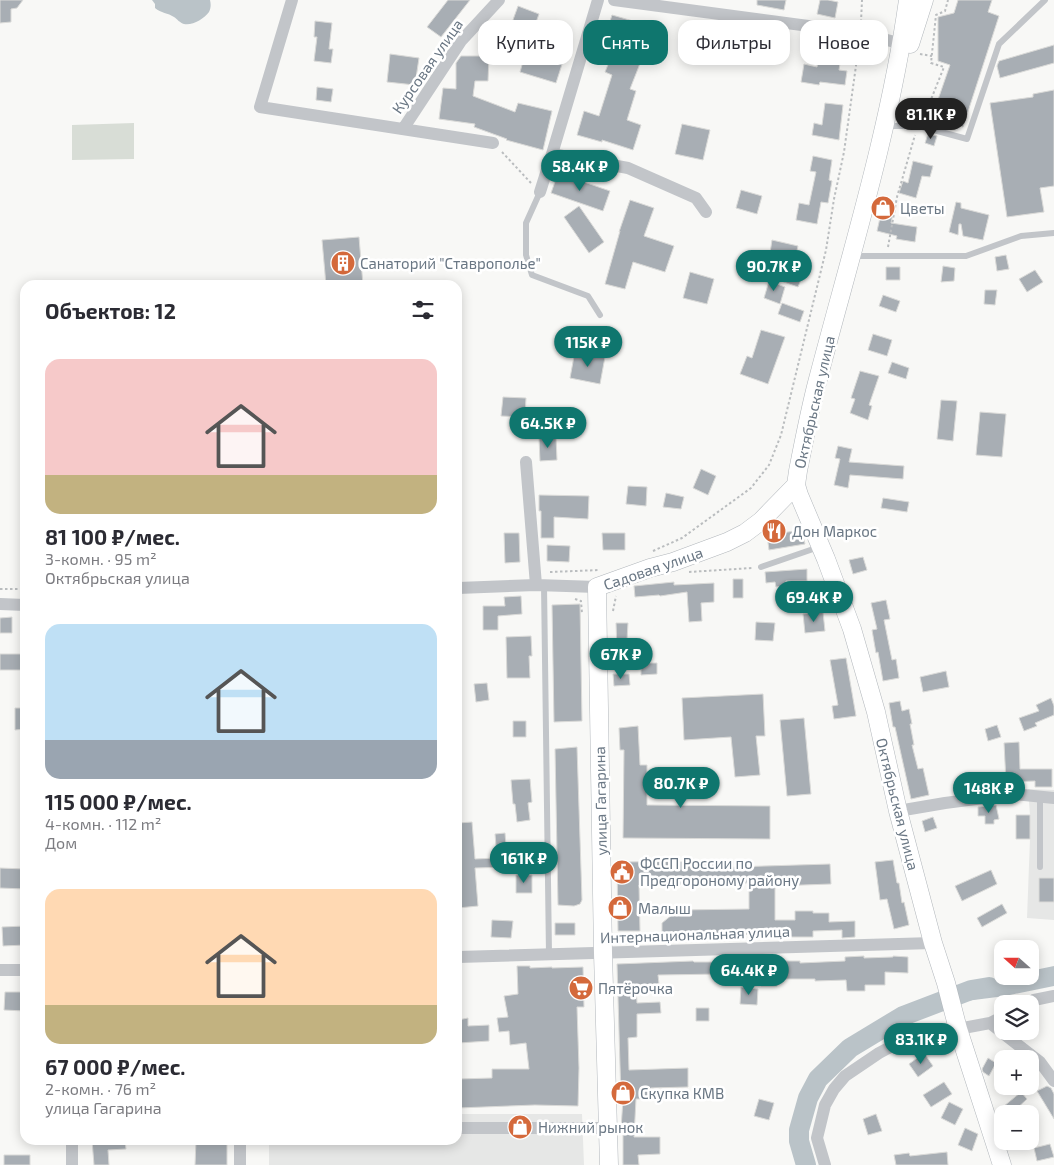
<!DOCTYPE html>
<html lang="ru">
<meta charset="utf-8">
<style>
:root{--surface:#fff;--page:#f7f7f7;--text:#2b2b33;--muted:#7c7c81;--accent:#0f766e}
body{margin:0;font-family:"Exo 2",sans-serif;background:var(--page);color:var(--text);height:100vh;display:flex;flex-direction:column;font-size:19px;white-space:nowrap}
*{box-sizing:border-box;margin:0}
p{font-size:16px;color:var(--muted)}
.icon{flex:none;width:28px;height:28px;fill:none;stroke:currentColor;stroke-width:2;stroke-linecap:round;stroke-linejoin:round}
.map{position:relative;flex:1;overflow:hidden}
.sheet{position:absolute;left:20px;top:280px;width:442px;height:865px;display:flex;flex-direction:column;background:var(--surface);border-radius:15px;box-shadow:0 2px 12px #0003}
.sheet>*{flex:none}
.hud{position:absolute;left:478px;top:20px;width:475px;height:45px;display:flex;gap:10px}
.needle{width:32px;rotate:291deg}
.controls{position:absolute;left:994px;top:940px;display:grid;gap:10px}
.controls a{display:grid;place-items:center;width:45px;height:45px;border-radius:10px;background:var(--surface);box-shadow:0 2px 12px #0003;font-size:25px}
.price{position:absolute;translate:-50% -42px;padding:0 11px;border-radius:18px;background:var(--accent);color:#fff;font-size:16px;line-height:32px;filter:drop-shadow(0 1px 2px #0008)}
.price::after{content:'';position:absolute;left:50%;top:30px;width:15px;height:11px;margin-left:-8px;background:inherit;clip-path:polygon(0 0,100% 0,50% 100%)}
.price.selected{background:#222;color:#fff}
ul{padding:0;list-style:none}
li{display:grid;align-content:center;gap:10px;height:265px;padding:0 25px}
li span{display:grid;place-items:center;height:155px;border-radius:15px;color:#555}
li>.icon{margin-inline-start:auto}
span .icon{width:90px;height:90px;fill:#fffc;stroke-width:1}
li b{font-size:21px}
h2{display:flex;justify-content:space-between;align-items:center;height:60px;padding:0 25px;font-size:21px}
.pill{padding:0 18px;border-radius:15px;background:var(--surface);box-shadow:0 2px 12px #0003;font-size:18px;line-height:45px}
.pill.selected{background:var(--accent);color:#fff}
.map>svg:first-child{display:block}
</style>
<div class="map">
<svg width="1054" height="1165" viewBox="0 0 1054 1165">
<rect width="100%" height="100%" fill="#f8f8f6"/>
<!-- built -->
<path fill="#e6e7e6" d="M1028 789 1054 790V920L1027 918 1030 839V815Z
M458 1114H582L584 1165H269V1140H458Z"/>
<!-- green -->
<path fill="#d8ddd6" d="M134 123V159L72 160V125Z"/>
<!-- water -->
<path fill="#bac3c8" d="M152 0H210C211 4 211 8 209 12 204 19 192 26 184 24 180 23 177 19 174 17 168 13 161 13 155 8V4Z
M1054 966V986L1005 996 966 1001 961 985 1008 976H1030V971Z"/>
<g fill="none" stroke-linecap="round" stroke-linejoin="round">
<!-- river -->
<path stroke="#bac3c8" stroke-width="20" d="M806 1165 799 1141V1130L808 1098 818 1079 850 1048 903 1016 971 990 989 987"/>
</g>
<!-- building -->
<path fill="#a8aeb4" stroke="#dadad8" d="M0 0H23L17 8 11 9V22L0 23Z
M448 0H470L441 37 427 27Z
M757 0H786L784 10 757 5Z
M820 0H828L838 2 835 18 817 14Z
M958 0H992L988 12 999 16 963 127 933 118V114L950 65 938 61V17L954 13Z
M518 6 539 14 530 39 509 31Z
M612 15 633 21 624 54 641 61 630 89 636 91 627 120 641 125 633 150 602 140V142L577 135 584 111 599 116 612 75 605 72 618 40 605 37Z
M315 21 332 23 329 49H333L331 63 314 61 317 37H314Z
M528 44 565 55 556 83 520 72Z
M1054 45V63L1000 78 997 66 999 61Z
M820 48 842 51 839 70 847 71 845 85 820 82 819 85 801 82 804 64 817 67Z
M390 54 419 58 415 85 387 82Z
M461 56H489L488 81H475L473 96 515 112 518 103 552 111 543 150 506 140 507 139 474 127 475 124 439 119 443 88 456 89V63Z
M317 87 333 89 331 102 316 100Z
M1054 90V186L1040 188 1044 212 1007 217 990 103 1033 97V94Z
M825 103 843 105 839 140 812 135 814 123 822 125Z
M682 124 710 130 703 160 675 154Z
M928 134 937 136 934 146 925 143Z
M813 156 832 160 829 180 832 181 828 203 821 202 817 224 796 220 799 203 809 205 816 172 810 171Z
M913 161 933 166 930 177 922 176 916 198 899 193 903 181 908 183Z
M558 173 610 191 603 211 551 193Z
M741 190 762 196 757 214 736 208Z
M630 200 654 208 644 236 674 246 665 272 633 262 625 289 605 284 620 231 619 232Z
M956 202 961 203V208L989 215 983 240 963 236 961 224H959L958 235 949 232Z
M579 206 604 242 589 253 564 217Z
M885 207 894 209 891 223 917 227 915 242 896 239 897 236 877 231 882 209Z
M359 237 363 285H326L322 240Z
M772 240 798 246 792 274 802 277 798 287 781 281 789 257 770 253Z
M1006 255 1009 269 997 271 995 257Z
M943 266 955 268 954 281 941 282Z
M886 267H900V280H886Z
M1035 270 1043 282 1027 292 1019 279Z
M690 272 714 279 707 304 683 298Z
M769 281 785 287 780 304 764 298Z
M985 290H997L995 305 984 304Z
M883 295 900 301 896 312 879 306Z
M782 303 804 311 800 322 778 314Z
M761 330 785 337 768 384 740 374 747 356 752 358Z
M873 334 892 340 887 356 868 350Z
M575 351 605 357 600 384 570 378Z
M892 362 909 368 906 379 888 373Z
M860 371 879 376 869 405 872 406 868 420 850 413 855 399 851 398Z
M503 397 526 398 525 417 501 416Z
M941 400 957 401 953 441 937 439Z
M980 412 1006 414 1002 457 976 455Z
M556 437 557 460 540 461 539 438Z
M838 446 852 449 849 462 904 466 903 479 850 475 848 488 834 485 840 459 835 458Z
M701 469 716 476 708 495 693 488Z
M628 486 647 487 646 506 626 504Z
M666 493 684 497 681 509 663 507Z
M539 495 589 496 588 519 554 517V538H541V511H539Z
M883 498 909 502 907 512 881 508Z
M802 530 805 544 769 550 767 535Z
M504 533H519L520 562 505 563Z
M602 533H625V550H603Z
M547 545 570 546 569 562 547 561Z
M863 557 867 570 853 574 849 560Z
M807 569V581H786V586L776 587 775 582 766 583 765 572Z
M733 579H743V598H733Z
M674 582V585L714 583V602L701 603 702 621 689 622 687 592 660 596 659 595 635 597 634 586Z
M521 596 522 614 498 616V630H483V606H505L504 597Z
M886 600 890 619 884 620 892 660 896 659 899 678 883 681 878 652 876 653 872 630 877 629 871 603Z
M580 604 582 721 554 722 552 605Z
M823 612 825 631 805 633 803 614Z
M12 617V633H0V618Z
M756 622 775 623 773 641 755 640Z
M616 623H628L627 640H632V651H617Z
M531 636 532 656H529L530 678H507L506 637Z
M0 654H21V670H0Z
M846 658 856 716 834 719 832 706 838 705 830 660Z
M641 663H657V674L641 675Z
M946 671 949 687 923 692 920 677Z
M613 674H629L630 685 614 686Z
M487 683 489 700 476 702 474 684Z
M763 694 765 736H756L760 775 735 777 731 737 684 740 682 698Z
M1051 698 1054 706V715L1035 723 1037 726 1024 731 1019 718 1039 711 1036 705Z
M900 701 902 711 909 709 912 724H910L914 745H912L918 769 923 768 929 795 911 799 895 727H893L889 703Z
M15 708H25V729L15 730Z
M804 718 811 794 787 796 780 720Z
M513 721H526V737H513Z
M997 725 1001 737 988 741 985 729Z
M638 726 640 765H647V805L770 806V839L623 838 624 750H620L619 728Z
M1019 742 1020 769H1052V787H1035V781L1006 782 1004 743Z
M577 747 582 900 580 904 574 906 558 905 555 749Z
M530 779 532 802 528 803 530 820 517 822 515 804H513L511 780Z
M996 805 999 819 994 820V824H985V816H978V807Z
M1016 815H1030V839H1016Z
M933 817 937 828 925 832 922 821Z
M472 822 475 859 497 858 495 834 505 833 507 858H509V867L475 868 478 906 458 908V823Z
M893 860 897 883H899L902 903 904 902 909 925 894 929 887 899 880 900 875 862Z
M733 861V867L830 864 831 884 775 886V920H795V911H813V913H829V922L855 921V937L842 938V930L813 931V937H781V934L662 935V923L678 910 749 909V883L639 885 640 931H618L617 862Z
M0 868 25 869V889L0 888Z
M991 870 997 884 962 901 955 886Z
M516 875H532V893H516Z
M1039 878H1054V902H1039Z
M1002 904 1007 913 982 927 977 918Z
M492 920 513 921 511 938 491 937Z
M555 923H575V935H555Z
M25 926V945L3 946 2 927Z
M864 956V958L893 957V956L908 957V973L885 972V985H865V991H847L846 980 815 981V979H777V986H761L762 970H784V961H800V963L845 961V957Z
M693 961 694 962H720V974L658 975 659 984 636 985 637 1003 660 1002 661 1013 637 1014V1037L628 1038 629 1070 688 1068V1087L651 1088V1099H636L634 1137H660V1154L638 1155 639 1165H623V1129H621L623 1099H621L617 964Z
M517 966H530V968L552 967V968L583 967 584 1007H577L579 1068 578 1106 535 1105 458 1108V1079L492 1078V1069H529L526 1043 510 1045 509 1031 499 1032 497 1018 508 1017 504 996 518 994Z
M741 987 758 989 757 1005 740 1004Z
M5 992H25V1011L4 1010Z
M696 1008H709V1021H696Z
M468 1018V1026L489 1025V1041L458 1043V1020Z
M924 1053 933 1066 918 1077 909 1064Z
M988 1058 996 1063 989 1076 983 1072 982 1069Z
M944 1082 952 1094 931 1107 923 1095Z
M1047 1086 1051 1088 1054 1094V1119L1037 1091Z
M1021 1092 1027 1099 1011 1114H1009L1003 1107Z
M759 1099 774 1103 769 1120 754 1116Z
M949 1102 963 1109 955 1125 941 1118Z
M876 1114 882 1131 868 1135 863 1119Z
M965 1128 978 1134 972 1151 958 1145Z
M92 1140H125L126 1149 108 1150 109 1165H94Z
M196 1140H227V1165H195Z
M1050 1144 1054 1157 1037 1161 1034 1148Z
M947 1152 948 1165H896L894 1155 909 1153 910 1156Z
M4 1155H30V1165H4Z"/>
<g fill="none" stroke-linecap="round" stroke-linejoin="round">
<defs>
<path id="secondary" d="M908 0C890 129 851 253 818 379 810 409 804 440 798 471L796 485 799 495 826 559 852 629 876 712 898 811 933 943 946 983 958 1029 1002 1165
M910 44 924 0
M609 1165 603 953 597 587 650 568 673 562 727 542 745 533 761 521 796 485"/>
</defs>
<!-- secondary casing -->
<use href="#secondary" stroke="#b2b7bc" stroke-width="19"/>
<!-- path -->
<path stroke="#babdbf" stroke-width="2" stroke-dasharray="2.5 2.5" stroke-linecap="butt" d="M861 22 862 0
M920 54 932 56
M924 117 944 67 931 63 936 15 945 11 948 0
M502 152 531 183
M888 247 897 197 915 135
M653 551 682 538 751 488 769 465 781 435 826 250 834 199 844 152 859 44
M550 572 600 570
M689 572 752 568
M0 589H25
M575 599 581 601 582 614
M613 611 616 596"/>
<!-- lane -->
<path stroke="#c2c5c9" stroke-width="6" d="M886 126H919L967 139 999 44 1045 0
M540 192 526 223V255L532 275 588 296 600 315
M852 256H966L1021 236 1054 233
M761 567 819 547
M544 585 549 954
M1040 797V867"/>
<!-- street -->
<path stroke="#c2c5c9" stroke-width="12" d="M292 0 260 107 493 143
M614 0 861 33 902 44
M403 129 461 41 499 0
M552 154 628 168 696 198 706 212
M540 192 552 154 598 0
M526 462 536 585
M458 588 536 585 597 587
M0 604 25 605
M898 811 945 803 1014 794 1054 798
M458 957 933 943
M0 970H25
M1028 1004 1034 1000 1054 996
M990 1023 1040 1062 1054 1081
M458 1128H608
M72 1140V1165
M240 1140V1165
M825 1165 817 1138 825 1105 834 1089 845 1076 879 1053 896 1044 915 1037 990 1023 1002 1017"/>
<!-- secondary -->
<use href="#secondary" stroke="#fff" stroke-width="18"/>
</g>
<!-- icons -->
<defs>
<symbol id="shop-disc" viewBox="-11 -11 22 22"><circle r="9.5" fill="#d4693b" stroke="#fff"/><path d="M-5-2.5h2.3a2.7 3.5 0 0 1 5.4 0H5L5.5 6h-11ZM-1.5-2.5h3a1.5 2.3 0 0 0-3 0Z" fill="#fff"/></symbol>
<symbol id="building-disc" viewBox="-11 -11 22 22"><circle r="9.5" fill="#d4693b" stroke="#fff"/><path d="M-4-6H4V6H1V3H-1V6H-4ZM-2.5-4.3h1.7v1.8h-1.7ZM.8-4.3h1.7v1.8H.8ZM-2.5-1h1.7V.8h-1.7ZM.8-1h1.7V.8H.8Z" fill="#fff"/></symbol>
<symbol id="restaurant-disc" viewBox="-11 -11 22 22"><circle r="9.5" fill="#d4693b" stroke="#fff"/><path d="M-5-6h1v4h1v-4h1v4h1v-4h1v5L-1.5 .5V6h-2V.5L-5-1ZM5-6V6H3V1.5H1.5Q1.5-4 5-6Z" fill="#fff"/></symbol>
<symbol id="civic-disc" viewBox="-11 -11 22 22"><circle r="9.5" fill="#d4693b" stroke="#fff"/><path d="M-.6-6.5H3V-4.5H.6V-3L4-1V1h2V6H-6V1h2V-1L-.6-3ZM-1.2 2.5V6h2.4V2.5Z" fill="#fff"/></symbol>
<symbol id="supermarket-disc" viewBox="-11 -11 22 22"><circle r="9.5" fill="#d4693b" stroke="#fff"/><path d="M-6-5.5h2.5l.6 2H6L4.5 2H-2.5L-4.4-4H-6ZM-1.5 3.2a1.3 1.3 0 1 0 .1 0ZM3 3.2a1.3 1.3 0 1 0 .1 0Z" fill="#fff"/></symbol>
</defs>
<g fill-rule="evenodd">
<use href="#shop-disc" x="869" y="194" width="28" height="28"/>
<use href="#building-disc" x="329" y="249" width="28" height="28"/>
<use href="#restaurant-disc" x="760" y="517" width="28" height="28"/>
<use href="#civic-disc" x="608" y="858" width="28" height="28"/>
<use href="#shop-disc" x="606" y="894" width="28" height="28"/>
<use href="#supermarket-disc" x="567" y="974" width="28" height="28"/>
<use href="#shop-disc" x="609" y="1079" width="28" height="28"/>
<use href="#shop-disc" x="506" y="1113" width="28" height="28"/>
</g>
<g text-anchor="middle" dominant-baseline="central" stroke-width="5" stroke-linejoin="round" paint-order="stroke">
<!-- street labels -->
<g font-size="15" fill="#6a7784" stroke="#fff">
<text transform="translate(427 66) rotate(-55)">Курсовая улица</text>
<text transform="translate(814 402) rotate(-77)">Октябрьская улица</text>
<text transform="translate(653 568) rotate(-19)">Садовая улица</text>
<text transform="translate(600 801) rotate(-91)">улица Гагарина</text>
<text transform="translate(898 804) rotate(76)">Октябрьская улица</text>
<text transform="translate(695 934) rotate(-2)">Интернациональная улица</text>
</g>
<!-- poi labels -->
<g font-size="15" fill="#6a7784" stroke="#fff" text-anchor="start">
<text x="900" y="208">Цветы</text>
<text x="360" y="263">Санаторий "Ставрополье"</text>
<text x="792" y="531">Дон Маркос</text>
<text x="640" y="863">ФССП России по<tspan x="640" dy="17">Предгороному району</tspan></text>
<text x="638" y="908">Малыш</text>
<text x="598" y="988">Пятёрочка</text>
<text x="640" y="1093">Скупка КМВ</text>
<text x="538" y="1127">Нижний рынок</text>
</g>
</g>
</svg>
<div class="controls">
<a><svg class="needle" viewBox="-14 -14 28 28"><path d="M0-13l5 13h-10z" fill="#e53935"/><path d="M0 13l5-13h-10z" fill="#7c7c81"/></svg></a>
<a><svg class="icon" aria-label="layers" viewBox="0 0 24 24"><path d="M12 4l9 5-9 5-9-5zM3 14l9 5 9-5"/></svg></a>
<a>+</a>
<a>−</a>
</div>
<b class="price selected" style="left:931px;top:140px">81.1K ₽</b>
<b class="price" style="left:580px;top:192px">58.4K ₽</b>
<b class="price" style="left:774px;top:292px">90.7K ₽</b>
<b class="price" style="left:588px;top:368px">115K ₽</b>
<b class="price" style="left:548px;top:449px">64.5K ₽</b>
<b class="price" style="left:814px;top:623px">69.4K ₽</b>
<b class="price" style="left:621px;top:680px">67K ₽</b>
<b class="price" style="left:681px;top:809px">80.7K ₽</b>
<b class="price" style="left:989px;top:814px">148K ₽</b>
<b class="price" style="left:524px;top:884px">161K ₽</b>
<b class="price" style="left:749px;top:996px">64.4K ₽</b>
<b class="price" style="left:921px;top:1065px">83.1K ₽</b>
<div class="hud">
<a class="pill">Купить</a>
<a class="pill selected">Снять</a>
<a class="pill">Фильтры</a>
<a class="pill">Новое</a>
</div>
<section class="sheet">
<h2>Объектов: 12<svg class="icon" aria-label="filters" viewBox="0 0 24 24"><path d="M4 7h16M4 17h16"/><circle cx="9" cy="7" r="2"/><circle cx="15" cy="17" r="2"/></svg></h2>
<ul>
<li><span style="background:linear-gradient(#f6c9c9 75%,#c2b280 0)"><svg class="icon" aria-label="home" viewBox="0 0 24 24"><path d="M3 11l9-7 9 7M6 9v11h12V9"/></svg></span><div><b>81 100 ₽/мес.</b><p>3-комн. · 95 m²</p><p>Октябрьская улица</p></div></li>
<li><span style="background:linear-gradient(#bfe0f5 75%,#9aa5b1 0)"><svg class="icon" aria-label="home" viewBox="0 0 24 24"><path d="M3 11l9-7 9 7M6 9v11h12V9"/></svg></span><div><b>115 000 ₽/мес.</b><p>4-комн. · 112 m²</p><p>Дом</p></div></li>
<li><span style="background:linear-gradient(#ffd9b3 75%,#c2b280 0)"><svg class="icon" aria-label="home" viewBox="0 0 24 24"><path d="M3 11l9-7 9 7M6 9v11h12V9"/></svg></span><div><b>67 000 ₽/мес.</b><p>2-комн. · 76 m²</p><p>улица Гагарина</p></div></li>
</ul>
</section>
</div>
